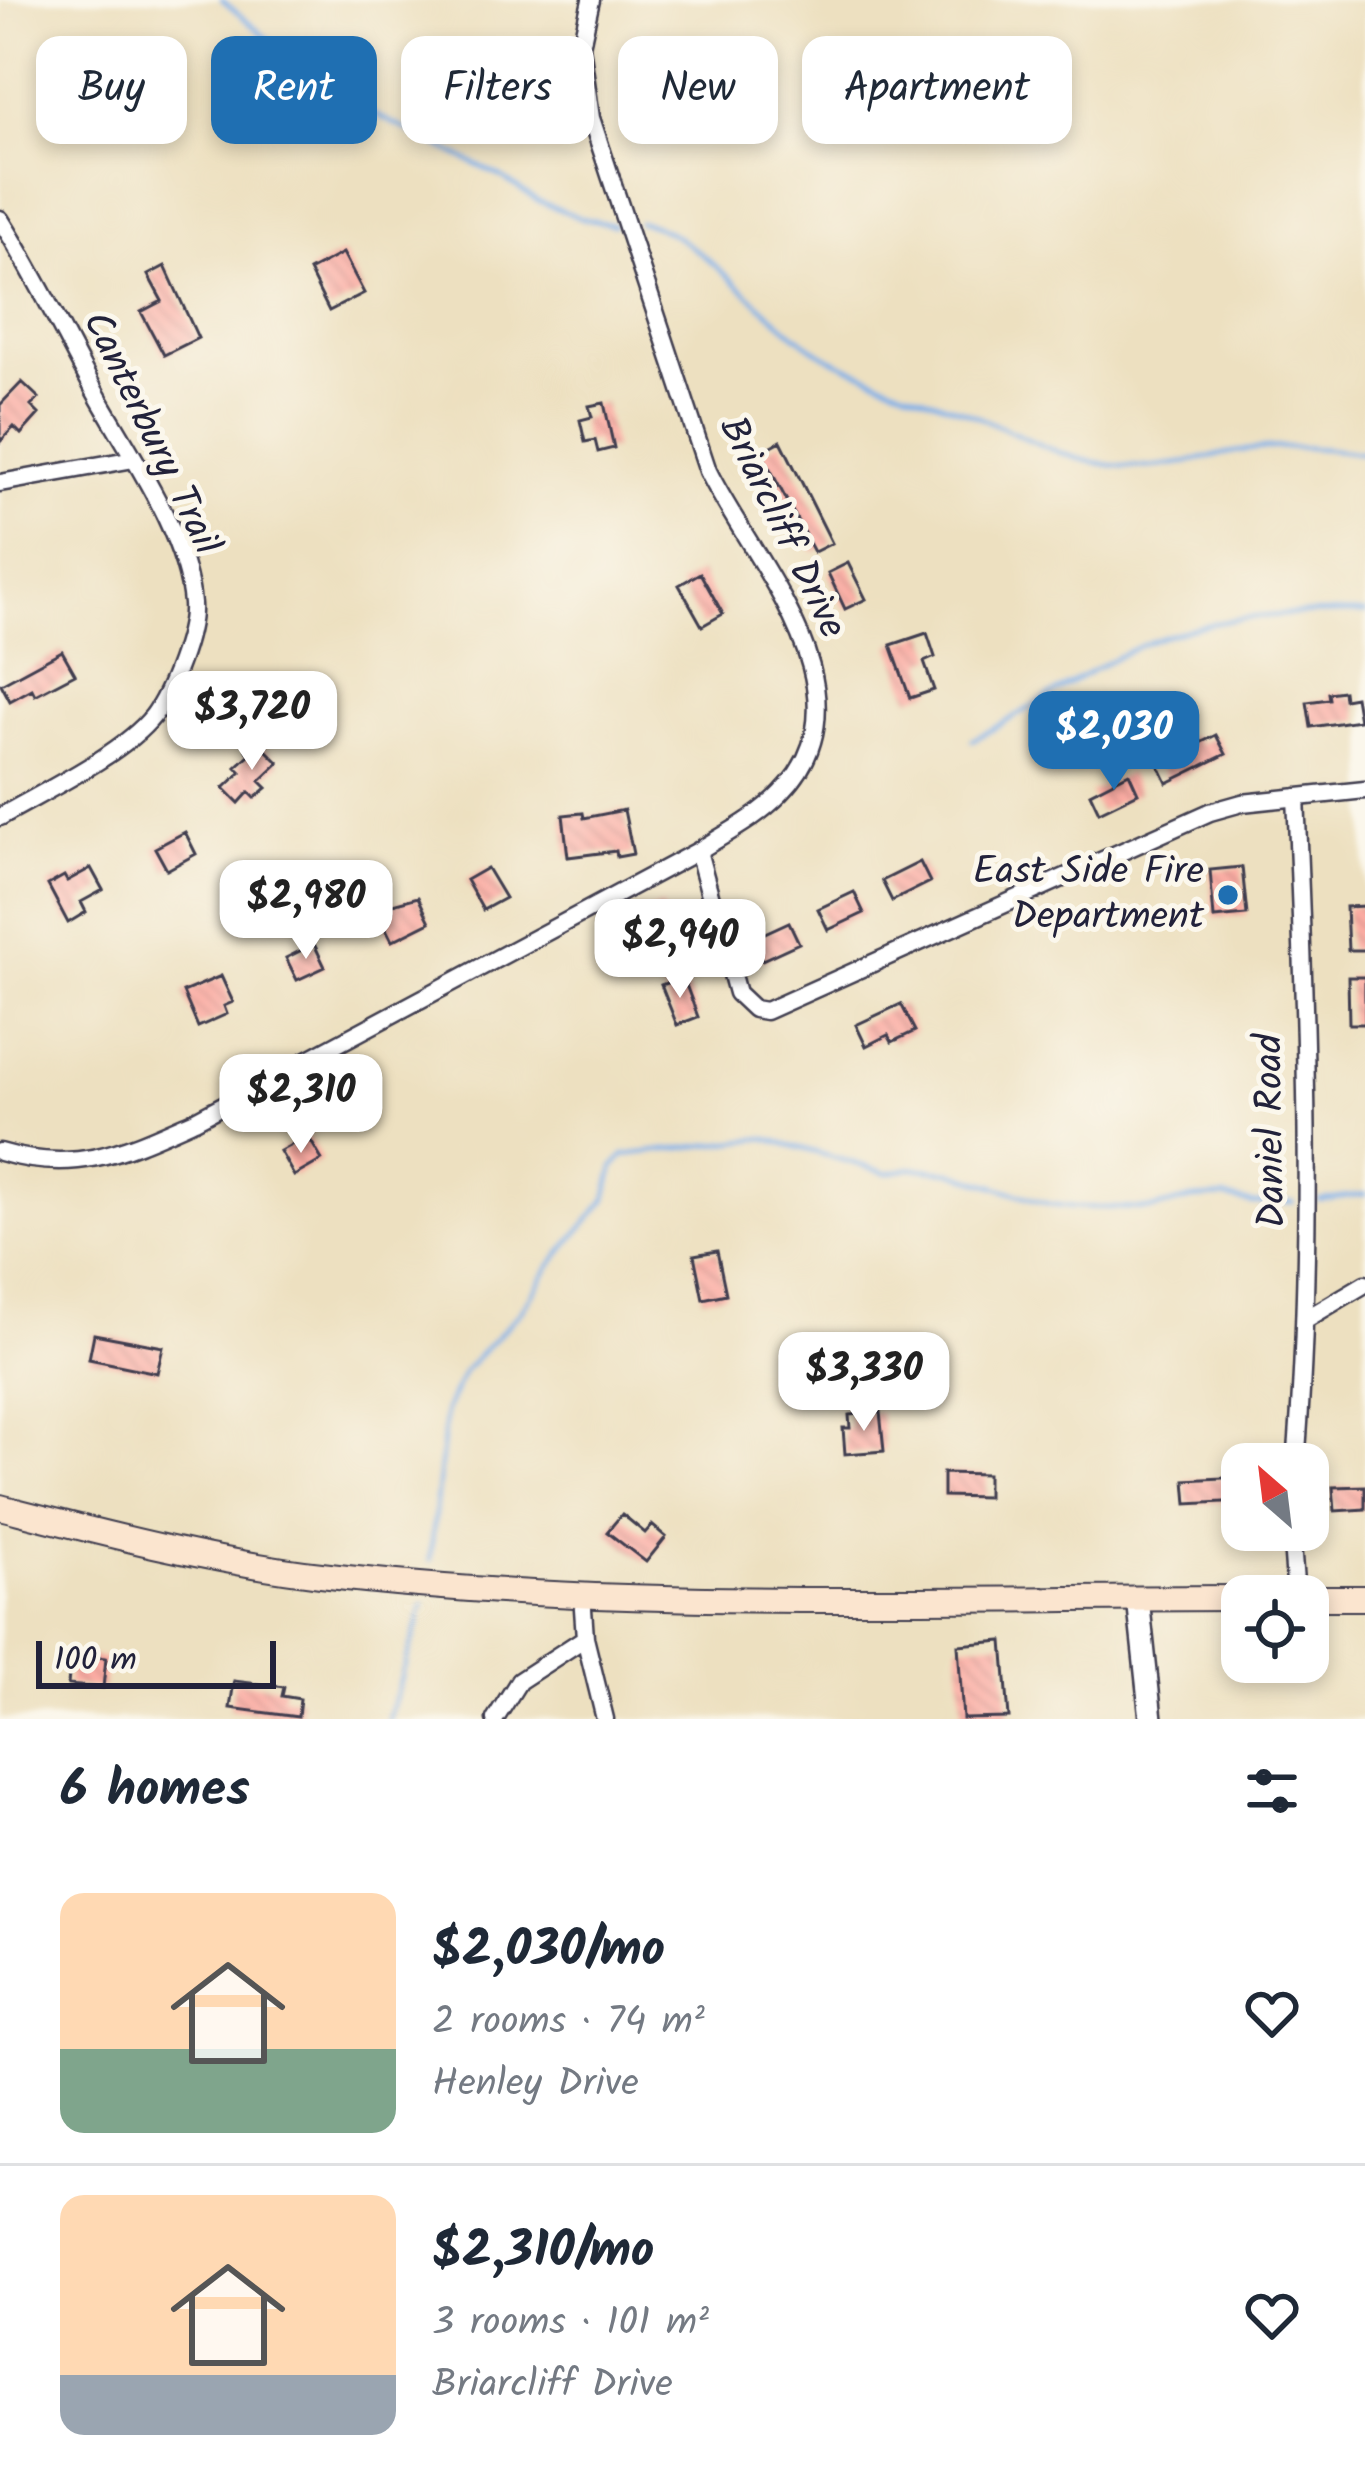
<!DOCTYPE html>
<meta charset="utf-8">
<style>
:root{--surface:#fff;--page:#f2f2f3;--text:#1f2937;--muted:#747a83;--line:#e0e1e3;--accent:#1f6fb2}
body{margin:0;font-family:Kalam,sans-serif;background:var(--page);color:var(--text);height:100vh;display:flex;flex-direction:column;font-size:45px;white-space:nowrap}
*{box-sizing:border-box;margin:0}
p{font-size:39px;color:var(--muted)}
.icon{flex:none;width:66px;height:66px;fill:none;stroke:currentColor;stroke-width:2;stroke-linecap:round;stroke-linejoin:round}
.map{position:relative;height:1719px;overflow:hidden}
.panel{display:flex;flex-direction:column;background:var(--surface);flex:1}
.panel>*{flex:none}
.hud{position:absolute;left:36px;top:36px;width:1293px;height:108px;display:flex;gap:24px}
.needle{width:78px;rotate:332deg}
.controls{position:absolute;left:1221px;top:1443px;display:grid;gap:24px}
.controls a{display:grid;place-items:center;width:108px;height:108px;border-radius:24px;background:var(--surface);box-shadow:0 6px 18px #0003;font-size:60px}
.scale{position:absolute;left:36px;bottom:30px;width:240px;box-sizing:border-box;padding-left:12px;border:6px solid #22223b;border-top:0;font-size:33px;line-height:42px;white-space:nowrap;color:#22223b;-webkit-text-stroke:9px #fbf7ec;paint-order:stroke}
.price{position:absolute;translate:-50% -102px;padding:0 27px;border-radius:24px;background:#fff;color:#222;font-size:39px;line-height:78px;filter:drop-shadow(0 3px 6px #0008)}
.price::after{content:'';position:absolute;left:50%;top:72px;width:36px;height:27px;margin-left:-18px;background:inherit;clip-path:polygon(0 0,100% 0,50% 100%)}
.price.current{background:var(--accent);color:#fff}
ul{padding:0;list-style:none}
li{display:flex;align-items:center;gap:36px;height:300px;padding:0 60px}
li+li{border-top:3px solid var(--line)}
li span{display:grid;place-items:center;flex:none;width:336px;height:240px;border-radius:24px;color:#555}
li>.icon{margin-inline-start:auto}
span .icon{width:144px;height:144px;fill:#fffc;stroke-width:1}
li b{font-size:51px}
h2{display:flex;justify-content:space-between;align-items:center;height:144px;padding:0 60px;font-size:51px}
.chip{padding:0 42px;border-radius:24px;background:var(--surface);box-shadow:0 6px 18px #0003;font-size:42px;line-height:108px}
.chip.current{background:var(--accent);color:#fff}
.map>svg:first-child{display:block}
</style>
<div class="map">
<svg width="1365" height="1719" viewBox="0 0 1365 1719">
<defs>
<pattern id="building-back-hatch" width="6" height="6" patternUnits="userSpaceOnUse" patternTransform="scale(3)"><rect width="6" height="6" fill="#fbaca3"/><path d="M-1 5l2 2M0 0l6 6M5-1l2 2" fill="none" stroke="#d7948d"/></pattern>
</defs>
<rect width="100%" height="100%" fill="#fbf7ec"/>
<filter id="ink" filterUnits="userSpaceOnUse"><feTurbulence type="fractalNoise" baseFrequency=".00833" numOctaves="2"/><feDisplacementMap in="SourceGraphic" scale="24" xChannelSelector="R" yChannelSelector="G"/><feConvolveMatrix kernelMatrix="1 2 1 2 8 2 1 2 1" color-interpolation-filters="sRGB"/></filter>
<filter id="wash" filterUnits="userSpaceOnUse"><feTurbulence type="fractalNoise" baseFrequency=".004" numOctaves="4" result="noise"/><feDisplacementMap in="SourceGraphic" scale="48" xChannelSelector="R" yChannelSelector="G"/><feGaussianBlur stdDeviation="2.7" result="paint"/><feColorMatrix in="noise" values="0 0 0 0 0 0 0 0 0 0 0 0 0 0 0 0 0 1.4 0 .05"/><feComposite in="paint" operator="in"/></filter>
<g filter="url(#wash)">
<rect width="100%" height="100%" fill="#ede0c0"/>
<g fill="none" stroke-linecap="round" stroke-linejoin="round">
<!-- stream -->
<path stroke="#7bafe8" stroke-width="4.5" d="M222 0 291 58 372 113 503 178 536 200 581 218 614 225
M639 222C693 227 775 331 830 358 872 379 915 393 958 409 1032 436 1063 468 1148 467 1184 466 1220 452 1256 449 1292 445 1329 448 1365 454
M972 740C1025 714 1073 678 1127 652 1199 616 1285 612 1365 613
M1319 1200 1365 1194
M430 1560 446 1409 464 1371 521 1311 551 1265 606 1199 614 1167 624 1155 765 1138 888 1173 912 1168 951 1172 1049 1204 1074 1207 1152 1209 1192 1199 1224 1197 1254 1204 1293 1202
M388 1719 424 1604"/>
</g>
<g id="blocks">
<!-- building -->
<path fill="url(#building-back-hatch)" d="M343 253 364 293 329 311 309 271Z
M165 266 198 338 164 355 141 312 162 301 148 275Z
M22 382 39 398 31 406 39 414 21 434 14 427 0 442V405Z
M604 403 614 448 598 452 595 440 585 442 580 420 592 417 589 406Z
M781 441 832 543 814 552 761 452Z
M848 563 866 599 845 609 828 573Z
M700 573 723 614 702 626 679 585Z
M927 633 935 657 924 662 934 690 910 698 891 645Z
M62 651 75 674 35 695 32 689 10 701 1 684Z
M1343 691 1344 699 1355 697 1359 720 1311 727 1307 702 1329 699 1328 693Z
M1194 735 1198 744 1216 735 1226 754 1167 783 1157 762 1184 749 1181 741Z
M256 740 279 763 260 781 267 788 255 798 249 792 239 803 224 788 241 772 236 767 250 754 246 750Z
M1129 773 1138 793 1099 812 1090 793Z
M624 810 633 854 617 857 616 851 568 857 563 815 583 813 584 818Z
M185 832 196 854 167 870 155 848Z
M920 862 930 882 892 901 882 881Z
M1242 867 1247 915 1214 918 1210 870Z
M91 868 103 890 81 902 86 912 68 923 48 885 64 876 67 881Z
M487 868 505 898 483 910 466 880Z
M854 892 864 913 828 930 818 909Z
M418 897 430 922 392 941 380 917 392 911 389 905Z
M662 906 677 946 654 954 649 941 640 945 634 928 643 925 640 915Z
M1365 906V950H1348L1346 907Z
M789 922 799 943 762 960 752 939Z
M314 944 325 967 297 980 286 958Z
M221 976 233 1002 224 1006 227 1014 198 1027 183 992Z
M683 977 698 1017 677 1025 661 985Z
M1348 977H1365V1024H1349Z
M901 1004 915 1031 892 1042 888 1035 866 1046 856 1025Z
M308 1136 322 1160 294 1176 280 1151Z
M717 1251 726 1294 703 1299 694 1255Z
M94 1334 163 1347 157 1373 89 1359Z
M880 1412 884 1451 845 1454 843 1428H850L849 1415Z
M943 1473 987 1474V1497L943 1496Z
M1242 1477V1501L1187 1504 1185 1480Z
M1365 1486V1509L1335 1511 1333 1487Z
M622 1514 645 1533 652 1525 666 1537 646 1562 607 1532Z
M1003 1641 1009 1718 963 1719 958 1645Z
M71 1654 106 1658 103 1688 68 1685Z
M234 1681 284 1687 282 1696 300 1699 298 1717 230 1708Z"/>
</g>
</g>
<g filter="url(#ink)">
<use href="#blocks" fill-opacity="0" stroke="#403e4f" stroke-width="3"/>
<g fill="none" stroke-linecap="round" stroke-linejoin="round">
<defs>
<path id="minor" d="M0 219C35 274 62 331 93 388 127 450 187 533 192 604 194 633 170 693 153 716 123 754 43 792 0 817
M0 483 134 459
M698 851 737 993 754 1009 766 1011 1210 812 1242 803 1365 790
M0 1152C78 1175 125 1151 195 1120L698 851C727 833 758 817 781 793 878 694 752 562 708 471L591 118 581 46 591 0
M1306 1319 1365 1284
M1296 1464C1314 1243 1306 1019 1296 797
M1291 1530 1296 1596
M582 1594 585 1638 605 1719
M495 1719 519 1681 585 1638"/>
<path id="tertiary" d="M1138 1598 1151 1719"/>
<path id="secondary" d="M0 1507C106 1534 212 1562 321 1575 621 1611 939 1598 1242 1598
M1308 1598H1365"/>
</defs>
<!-- minor casing -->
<use href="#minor" stroke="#403e4f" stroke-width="21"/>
<!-- tertiary casing -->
<use href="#tertiary" stroke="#403e4f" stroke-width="26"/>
<!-- secondary casing -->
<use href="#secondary" stroke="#403e4f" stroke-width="28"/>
<!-- minor -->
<use href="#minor" stroke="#fff" stroke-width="16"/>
<!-- tertiary -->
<use href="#tertiary" stroke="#fff" stroke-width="21"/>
<!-- secondary -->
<use href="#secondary" stroke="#fbe5cf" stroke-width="24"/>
</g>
</g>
<!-- markers -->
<circle fill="#1f6fb2" stroke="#fbf7ec" stroke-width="4.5" cx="1228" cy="895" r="12"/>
<g text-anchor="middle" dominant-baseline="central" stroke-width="10" stroke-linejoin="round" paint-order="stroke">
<!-- street labels -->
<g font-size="39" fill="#22223b" stroke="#fbf7ec">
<text transform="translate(150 434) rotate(64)">Canterbury Trail</text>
<text transform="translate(781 528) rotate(64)">Briarcliff Drive</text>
<text transform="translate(1272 1131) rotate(-91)">Daniel Road</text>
</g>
<!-- poi labels -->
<g font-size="39" fill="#22223b" stroke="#fbf7ec" text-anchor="end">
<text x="1204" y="873">East Side Fire<tspan x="1204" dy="45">Department</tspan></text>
</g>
</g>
</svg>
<div class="controls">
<a><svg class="needle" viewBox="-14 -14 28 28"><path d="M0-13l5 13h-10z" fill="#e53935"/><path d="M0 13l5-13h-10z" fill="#747a83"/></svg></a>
<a><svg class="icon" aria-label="locate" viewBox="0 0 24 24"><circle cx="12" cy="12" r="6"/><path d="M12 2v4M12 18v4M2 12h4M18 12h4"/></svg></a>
</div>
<div class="scale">100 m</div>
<b class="price" style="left:252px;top:773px">$3,720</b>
<b class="price current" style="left:1114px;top:793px">$2,030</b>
<b class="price" style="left:306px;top:962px">$2,980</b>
<b class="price" style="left:680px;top:1001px">$2,940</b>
<b class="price" style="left:301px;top:1156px">$2,310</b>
<b class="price" style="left:864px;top:1434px">$3,330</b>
<div class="hud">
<a class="chip">Buy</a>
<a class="chip current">Rent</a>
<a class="chip">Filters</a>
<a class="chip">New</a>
<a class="chip">Apartment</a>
</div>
</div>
<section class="panel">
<h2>6 homes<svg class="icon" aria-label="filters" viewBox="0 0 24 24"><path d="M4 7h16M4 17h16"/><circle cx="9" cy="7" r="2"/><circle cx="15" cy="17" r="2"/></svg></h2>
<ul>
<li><span style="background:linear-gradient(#ffd9b3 65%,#7fa58c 0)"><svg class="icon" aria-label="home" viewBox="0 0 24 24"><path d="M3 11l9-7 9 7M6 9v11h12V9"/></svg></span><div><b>$2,030/mo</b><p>2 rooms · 74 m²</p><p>Henley Drive</p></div><svg class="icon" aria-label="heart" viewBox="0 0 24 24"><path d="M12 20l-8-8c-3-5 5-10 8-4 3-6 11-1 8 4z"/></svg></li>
<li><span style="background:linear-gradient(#ffd9b3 75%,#9aa5b1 0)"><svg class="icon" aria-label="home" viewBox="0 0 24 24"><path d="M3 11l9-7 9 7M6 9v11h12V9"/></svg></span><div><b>$2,310/mo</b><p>3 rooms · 101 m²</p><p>Briarcliff Drive</p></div><svg class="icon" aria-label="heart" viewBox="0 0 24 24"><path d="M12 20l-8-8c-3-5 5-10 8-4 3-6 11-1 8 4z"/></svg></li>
</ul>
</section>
